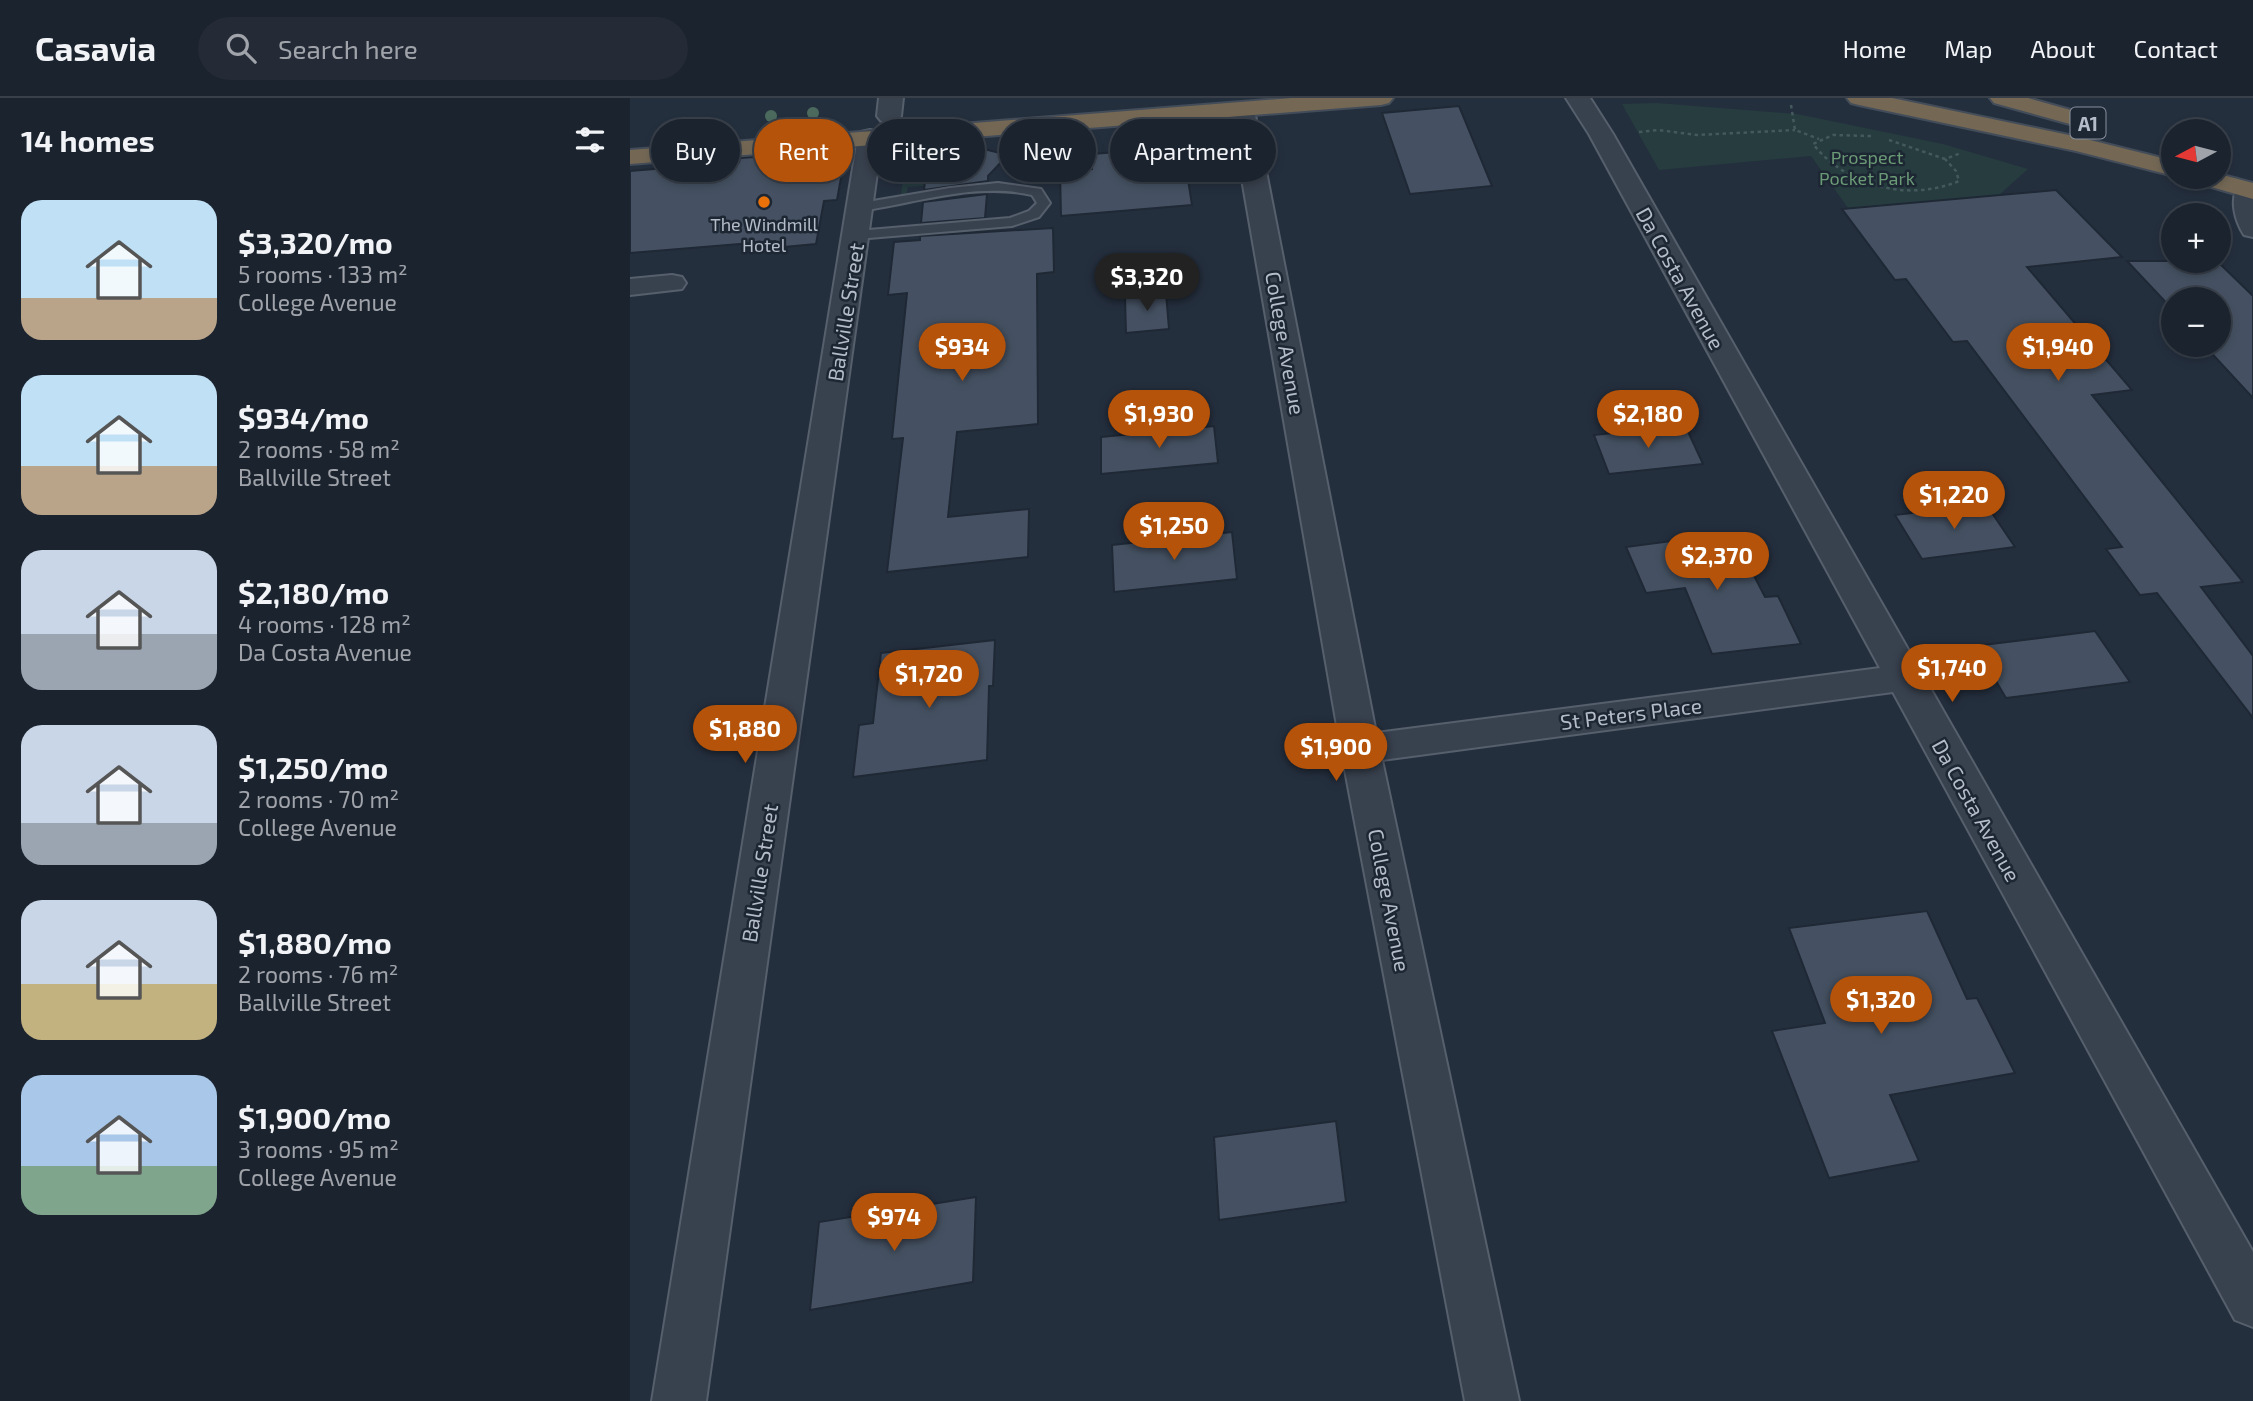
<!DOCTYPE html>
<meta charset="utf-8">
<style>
:root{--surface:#1b232e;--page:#242b36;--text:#f1f3f6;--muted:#a0a4aa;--line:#39404a;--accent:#b45309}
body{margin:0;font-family:"Exo 2",sans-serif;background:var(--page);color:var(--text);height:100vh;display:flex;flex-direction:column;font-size:26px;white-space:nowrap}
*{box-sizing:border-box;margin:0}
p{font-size:23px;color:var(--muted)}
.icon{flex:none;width:38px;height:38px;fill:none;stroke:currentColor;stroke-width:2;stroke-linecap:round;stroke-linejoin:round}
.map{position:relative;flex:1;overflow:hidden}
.drawer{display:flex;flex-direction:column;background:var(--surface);width:630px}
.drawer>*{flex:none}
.top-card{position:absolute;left:21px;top:21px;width:665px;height:63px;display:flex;gap:14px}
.needle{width:46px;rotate:263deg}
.fabs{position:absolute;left:1531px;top:21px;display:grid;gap:14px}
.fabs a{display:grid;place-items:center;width:70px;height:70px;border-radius:50%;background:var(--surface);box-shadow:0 4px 10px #0003,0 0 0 2px var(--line);font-size:35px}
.price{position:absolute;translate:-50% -60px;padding:0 16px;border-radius:24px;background:var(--accent);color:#fff;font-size:23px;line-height:46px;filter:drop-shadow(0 2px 4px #0008)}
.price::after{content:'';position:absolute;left:50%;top:42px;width:21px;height:16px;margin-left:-10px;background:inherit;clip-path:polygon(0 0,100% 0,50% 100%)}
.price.current{background:#222;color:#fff}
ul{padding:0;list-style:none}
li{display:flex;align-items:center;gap:21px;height:175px;padding:0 21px}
li span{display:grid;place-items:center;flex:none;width:196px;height:140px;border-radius:21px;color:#555}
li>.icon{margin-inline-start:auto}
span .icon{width:84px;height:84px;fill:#fffc;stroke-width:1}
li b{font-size:30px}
h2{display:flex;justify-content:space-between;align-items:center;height:84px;padding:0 21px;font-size:30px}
.tag{padding:0 24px;border-radius:32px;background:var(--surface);box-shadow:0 4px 10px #0003,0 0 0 2px var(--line);font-size:24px;line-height:63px}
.tag.current{background:var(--accent);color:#fff}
header{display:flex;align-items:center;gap:42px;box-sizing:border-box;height:98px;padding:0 35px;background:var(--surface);border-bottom:2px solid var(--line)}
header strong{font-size:33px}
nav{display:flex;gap:38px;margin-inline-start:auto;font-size:24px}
.search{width:490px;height:63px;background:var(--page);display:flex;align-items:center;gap:18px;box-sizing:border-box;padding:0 24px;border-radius:38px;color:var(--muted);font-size:26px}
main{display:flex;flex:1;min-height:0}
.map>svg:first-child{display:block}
</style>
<header>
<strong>Casavia</strong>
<div class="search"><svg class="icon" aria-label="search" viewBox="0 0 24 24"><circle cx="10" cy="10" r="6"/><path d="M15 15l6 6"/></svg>Search here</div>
<nav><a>Home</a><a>Map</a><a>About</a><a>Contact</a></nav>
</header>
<main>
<section class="drawer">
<h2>14 homes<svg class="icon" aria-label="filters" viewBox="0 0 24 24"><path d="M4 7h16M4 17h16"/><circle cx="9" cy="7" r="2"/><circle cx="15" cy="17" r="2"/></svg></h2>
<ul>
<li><span style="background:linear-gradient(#bfe0f5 70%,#b9a48a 0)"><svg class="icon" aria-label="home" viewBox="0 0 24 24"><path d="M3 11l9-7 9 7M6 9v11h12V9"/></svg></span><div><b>$3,320/mo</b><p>5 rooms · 133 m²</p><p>College Avenue</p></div></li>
<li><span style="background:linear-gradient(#bfe0f5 65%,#b9a48a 0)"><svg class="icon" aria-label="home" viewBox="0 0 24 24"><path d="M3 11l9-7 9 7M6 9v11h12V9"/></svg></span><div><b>$934/mo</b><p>2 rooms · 58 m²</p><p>Ballville Street</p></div></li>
<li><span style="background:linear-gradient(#c9d6e8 60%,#9aa5b1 0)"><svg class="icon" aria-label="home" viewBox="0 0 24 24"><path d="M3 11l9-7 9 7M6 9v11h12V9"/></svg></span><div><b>$2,180/mo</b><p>4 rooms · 128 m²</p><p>Da Costa Avenue</p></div></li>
<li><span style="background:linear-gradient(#c9d6e8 70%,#9aa5b1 0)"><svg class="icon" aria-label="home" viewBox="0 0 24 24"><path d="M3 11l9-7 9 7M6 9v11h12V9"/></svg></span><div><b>$1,250/mo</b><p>2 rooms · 70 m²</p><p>College Avenue</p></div></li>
<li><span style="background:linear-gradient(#c9d6e8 60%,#c2b280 0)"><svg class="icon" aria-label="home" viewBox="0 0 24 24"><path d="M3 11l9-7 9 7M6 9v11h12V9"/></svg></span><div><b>$1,880/mo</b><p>2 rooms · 76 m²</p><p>Ballville Street</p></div></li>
<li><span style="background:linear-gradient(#a9c7e8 65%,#7fa58c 0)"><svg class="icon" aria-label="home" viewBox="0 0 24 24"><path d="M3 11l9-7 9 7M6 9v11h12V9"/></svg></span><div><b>$1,900/mo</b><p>3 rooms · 95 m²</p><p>College Avenue</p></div></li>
</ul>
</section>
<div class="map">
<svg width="1623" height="1303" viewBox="0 0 1623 1303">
<rect width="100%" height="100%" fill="#242f3e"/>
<!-- green -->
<path fill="#263c3f" d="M1027 5 1167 16 1313 46 1398 71 1369 97 1218 110 1181 58 1029 72 992 6Z
M346 46V49C325 49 290 49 285 75L295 83 294 88 278 89 276 97H271L276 54Z"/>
<!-- building -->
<path fill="#455162" stroke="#1f2835" stroke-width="2" d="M829 8 862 88 780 96 752 15Z
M328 49H346L378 57 358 78V83L294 92 295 83 275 67 310 52Z
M553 49 562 107 431 118 430 74 462 71V56Z
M216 52 207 102 194 103 186 146 143 150 145 143 0 155V73L109 64 110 60Z
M1426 92 1492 159 1397 169 1502 292 1462 297 1613 484 1571 489 1623 558V620L1527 495 1510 497 1476 451 1492 449 1337 243 1323 244 1276 181 1265 182 1212 111Z
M357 96 355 120 291 125 293 104Z
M423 130 424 174 407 176 408 326 327 334 318 419 399 411 398 459 257 474 273 340 262 341 277 195 258 197 264 144 290 142V138Z
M1497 163H1587L1623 198V300L1574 247H1589V201H1544V213Z
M536 195 539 231 496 235 495 199Z
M1055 327 1073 366 979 376 964 337Z
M584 328 588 365 471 376V339Z
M1356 406 1385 449 1292 461 1265 417Z
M602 434 607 481 484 494 482 447Z
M1102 435 1135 499 1148 498 1171 546 1082 556 1055 490 1016 495 996 449Z
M1465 533 1500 584 1376 600 1345 548Z
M365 542 363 588H359L357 662 223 679 229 627 243 625 251 555Z
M1297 813 1337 901 1347 900 1385 975 1260 997 1289 1063 1199 1080 1142 933 1195 925 1159 830Z
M706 1023 716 1104 589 1122 584 1039Z
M346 1099 343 1184 180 1212 189 1124Z"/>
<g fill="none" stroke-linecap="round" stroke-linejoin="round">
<defs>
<path id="lane" d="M368 85 411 91 420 105 409 119 382 128 227 141 220 137 227 133 380 120 399 113 407 105 402 97C347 84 286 105 231 113L225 109 231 105 320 90Z"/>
<path id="street" d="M249 0H273L271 18 267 23H251L247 18Z
M936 0H960L983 36 1623 1154V1229L1605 1222 1263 594 752 662 889 1303H835L711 651 600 12 604 7H620L624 12 746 635 1250 570 959 36Z
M240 32 249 34 252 39 76 1303H22L228 39 231 34Z
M1618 84 1623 86V139L1614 137C1605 123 1599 101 1609 87Z
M42 177 52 179 56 185 52 191 0 197V181Z"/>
<path id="highway" d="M662 0H763L759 5 751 7 0 66V52Z
M1217 0H1262L1448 39 1544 63V78L1446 53 1229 7 1221 5Z
M1360 0H1398L1462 18 1466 23 1462 28 1454 30 1364 5Z
M1589 76 1623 85V101L1564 84 1560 79H1589Z"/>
</defs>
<!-- lane casing -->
<use href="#lane" stroke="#565f6c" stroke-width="4"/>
<!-- street casing -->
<use href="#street" stroke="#565f6c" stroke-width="4"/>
<!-- highway casing -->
<use href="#highway" stroke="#434c59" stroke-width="4"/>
<!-- path -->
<path stroke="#44595c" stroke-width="2.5" stroke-dasharray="3.5 3.5" stroke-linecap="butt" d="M1161 7 1165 32 1189 41
M1009 34 1028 32 1067 37 1165 32
M1241 38 1203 37 1183 46C1217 89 1279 104 1329 83L1326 73 1315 61 1331 55
M1259 42 1315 61"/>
<!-- lane -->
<use href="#lane" fill="#38414e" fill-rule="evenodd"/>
<!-- street -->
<use href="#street" fill="#38414e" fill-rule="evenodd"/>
<!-- highway -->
<use href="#highway" fill="#746855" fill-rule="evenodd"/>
</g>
<!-- trees -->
<g fill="#4b6a5d">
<circle cx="183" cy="15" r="6"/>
<circle cx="141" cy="18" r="6"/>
<circle cx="413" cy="39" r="7"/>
</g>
<!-- markers -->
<circle fill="#e8710a" stroke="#1d2633" stroke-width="2.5" cx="134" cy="104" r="7"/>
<g text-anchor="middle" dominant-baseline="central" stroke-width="5" stroke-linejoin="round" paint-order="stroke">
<!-- far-park labels -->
<g font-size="18" fill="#6b9a76" stroke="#1d2633">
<text x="1237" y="59">Prospect<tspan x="1237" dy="21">Pocket Park</tspan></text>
</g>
<!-- far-poi labels -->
<g font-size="18" fill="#b4bcc9" stroke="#1d2633">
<text x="134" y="126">The Windmill<tspan x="134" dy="21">Hotel</tspan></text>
</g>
<!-- shield labels -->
<rect fill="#1d2633" stroke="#878f9c" stroke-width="2" x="1440.5" y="9.5" width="35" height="31" rx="5"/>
<g font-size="19" font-weight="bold" fill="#b4bcc9">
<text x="1458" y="25">A1</text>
</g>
<!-- street labels -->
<g font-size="21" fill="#b4bcc9" stroke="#1d2633">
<text transform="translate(1051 180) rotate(61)">Da Costa Avenue</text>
<text transform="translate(215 214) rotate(-81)">Ballville Street</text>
<text transform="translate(656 245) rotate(80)">College Avenue</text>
<text transform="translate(1001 615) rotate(-7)">St Peters Place</text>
<text transform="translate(1347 712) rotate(61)">Da Costa Avenue</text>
<text transform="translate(129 775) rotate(-81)">Ballville Street</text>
<text transform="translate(760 802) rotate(79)">College Avenue</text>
</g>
</g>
</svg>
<div class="fabs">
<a><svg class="needle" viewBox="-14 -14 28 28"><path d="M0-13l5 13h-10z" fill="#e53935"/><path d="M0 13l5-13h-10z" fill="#a0a4aa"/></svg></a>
<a>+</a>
<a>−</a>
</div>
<b class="price current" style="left:517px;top:215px">$3,320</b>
<b class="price" style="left:332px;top:285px">$934</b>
<b class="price" style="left:1428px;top:285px">$1,940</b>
<b class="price" style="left:529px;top:352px">$1,930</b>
<b class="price" style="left:1018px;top:352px">$2,180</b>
<b class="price" style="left:1324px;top:433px">$1,220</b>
<b class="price" style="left:544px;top:464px">$1,250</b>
<b class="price" style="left:1087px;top:494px">$2,370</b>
<b class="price" style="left:1322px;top:606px">$1,740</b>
<b class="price" style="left:299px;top:612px">$1,720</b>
<b class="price" style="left:115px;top:667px">$1,880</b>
<b class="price" style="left:706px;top:685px">$1,900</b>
<b class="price" style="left:1251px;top:938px">$1,320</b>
<b class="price" style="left:264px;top:1155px">$974</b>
<div class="top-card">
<a class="tag">Buy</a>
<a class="tag current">Rent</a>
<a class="tag">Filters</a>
<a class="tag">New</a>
<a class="tag">Apartment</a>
</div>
</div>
</main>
